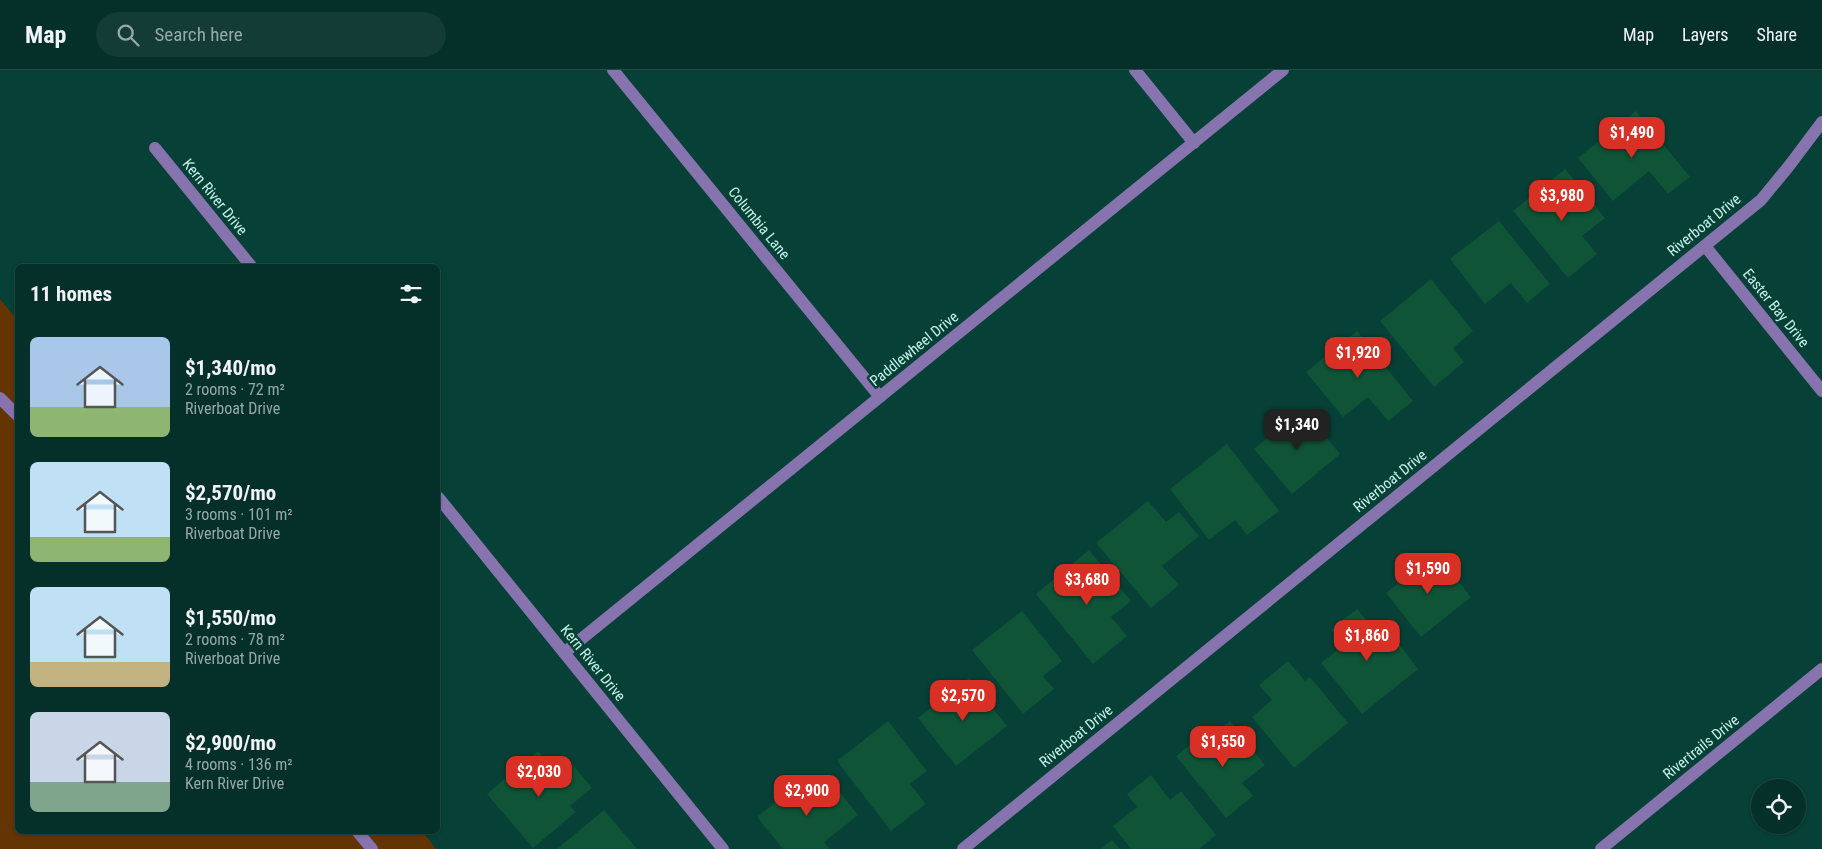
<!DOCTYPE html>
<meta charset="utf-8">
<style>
:root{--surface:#043029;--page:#123c35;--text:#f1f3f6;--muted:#97a9a8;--line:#254b46;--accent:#d93025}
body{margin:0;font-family:"Roboto Condensed",sans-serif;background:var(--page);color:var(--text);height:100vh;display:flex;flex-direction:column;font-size:19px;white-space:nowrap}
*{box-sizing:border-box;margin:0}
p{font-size:16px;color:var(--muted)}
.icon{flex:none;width:28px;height:28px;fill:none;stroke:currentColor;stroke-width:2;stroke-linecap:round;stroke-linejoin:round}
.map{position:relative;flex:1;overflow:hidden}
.side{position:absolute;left:15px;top:194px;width:425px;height:570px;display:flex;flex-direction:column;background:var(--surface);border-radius:8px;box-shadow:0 1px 4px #0004,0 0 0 1px var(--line)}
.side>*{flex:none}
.tools{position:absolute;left:1751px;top:709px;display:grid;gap:10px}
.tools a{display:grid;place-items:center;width:55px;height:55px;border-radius:50%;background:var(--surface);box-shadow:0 1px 4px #0004,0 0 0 1px var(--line);font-size:25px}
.price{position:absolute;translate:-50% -42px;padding:0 11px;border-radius:10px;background:var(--accent);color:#fff;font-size:16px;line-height:32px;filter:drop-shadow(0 1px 2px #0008)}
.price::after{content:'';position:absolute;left:50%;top:30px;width:15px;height:11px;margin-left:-8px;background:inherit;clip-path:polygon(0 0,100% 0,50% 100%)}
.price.current{background:#222;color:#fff}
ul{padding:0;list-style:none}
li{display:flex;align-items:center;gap:15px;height:125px;padding:0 15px}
li span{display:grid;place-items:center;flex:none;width:140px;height:100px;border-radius:8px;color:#555}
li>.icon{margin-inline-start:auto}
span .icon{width:60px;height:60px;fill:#fffc;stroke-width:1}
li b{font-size:21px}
h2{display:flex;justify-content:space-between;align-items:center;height:60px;padding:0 15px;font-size:21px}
header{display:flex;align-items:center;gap:30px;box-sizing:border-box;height:70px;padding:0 25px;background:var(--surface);border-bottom:1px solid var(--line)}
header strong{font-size:24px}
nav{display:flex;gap:28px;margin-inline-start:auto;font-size:18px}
.search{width:350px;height:45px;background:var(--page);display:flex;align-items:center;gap:12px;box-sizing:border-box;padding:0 18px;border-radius:28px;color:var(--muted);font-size:19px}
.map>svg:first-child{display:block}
</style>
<header>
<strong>Map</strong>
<div class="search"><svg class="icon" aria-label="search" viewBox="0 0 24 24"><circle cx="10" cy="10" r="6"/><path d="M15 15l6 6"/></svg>Search here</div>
<nav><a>Map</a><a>Layers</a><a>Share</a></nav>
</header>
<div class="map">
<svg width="1822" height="779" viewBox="0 0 1822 779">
<rect width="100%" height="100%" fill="#064037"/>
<!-- green -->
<path fill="#643502" d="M0 229 18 251V761H422L436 779H0Z"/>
<!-- building -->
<path fill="#0f5436" d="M1636 41 1690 107 1668 124 1649 101 1613 131 1578 88Z
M1565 99 1605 148 1582 166 1597 184 1568 208 1513 141Z
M1499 151 1550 214 1527 233 1511 213 1485 234 1450 189Z
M1431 209 1473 261 1453 278 1464 292 1434 317 1380 251Z
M1357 261 1413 331 1388 351 1368 327 1343 347 1306 302Z
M1303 339 1340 384 1292 424 1254 379Z
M1227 374 1279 441 1247 465 1235 450 1209 470 1170 419Z
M1148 431 1166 452 1179 442 1199 466 1162 496 1179 515 1151 538 1096 473Z
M1089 480 1131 531 1111 547 1127 566 1093 594 1036 524Z
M1436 483 1471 527 1421 567 1386 523Z
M1357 539 1376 562 1385 556 1418 599 1362 644 1321 593 1344 575 1331 559Z
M1022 541 1062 591 1043 606 1054 619 1023 644 972 580Z
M1288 591 1305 611 1310 607 1348 653 1294 698 1252 647 1272 630 1259 615Z
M969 608 1007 656 956 696 918 648Z
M888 651 927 701 910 714 926 734 891 761 837 691Z
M1230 651 1265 695 1242 713 1253 726 1226 748 1176 686 1194 672 1198 677Z
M538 681 558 705 572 694 592 718 570 736 576 742 533 778 487 724Z
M810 705 828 728 838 720 858 745 824 772 830 779H783L757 747Z
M1151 705 1170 730 1181 721 1216 765 1199 779H1131L1113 756 1137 737 1127 724Z
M604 740 637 779H557Z
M1112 770 1120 779H1101Z"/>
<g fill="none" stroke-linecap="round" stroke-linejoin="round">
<!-- minor -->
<path stroke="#8773ae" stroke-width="12" d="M613 0 880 327
M1135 0 1194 73
M155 78 251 196
M1705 176 1822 321
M0 328 18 346
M438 427 723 779
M564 583 1283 0
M357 761 372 779
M963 779 1761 130 1789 96 1822 52
M1601 779 1822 599"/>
</g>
<g text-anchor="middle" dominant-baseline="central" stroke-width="5" stroke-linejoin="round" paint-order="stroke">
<!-- street labels -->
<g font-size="15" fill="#c5f1e7" stroke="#064037">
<text transform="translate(215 127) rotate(51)">Kern River Drive</text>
<text transform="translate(759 153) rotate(51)">Columbia Lane</text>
<text transform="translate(1704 155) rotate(-39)">Riverboat Drive</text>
<text transform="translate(1776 238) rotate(51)">Easter Bay Drive</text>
<text transform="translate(914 279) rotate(-39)">Paddlewheel Drive</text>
<text transform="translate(1390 411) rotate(-39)">Riverboat Drive</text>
<text transform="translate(593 593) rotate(51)">Kern River Drive</text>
<text transform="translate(1076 666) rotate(-39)">Riverboat Drive</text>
<text transform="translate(1701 677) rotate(-39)">Rivertrails Drive</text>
</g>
</g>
</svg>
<div class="tools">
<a><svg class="icon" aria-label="locate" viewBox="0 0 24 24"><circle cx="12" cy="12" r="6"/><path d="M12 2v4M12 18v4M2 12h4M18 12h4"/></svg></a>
</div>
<b class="price" style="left:1632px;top:89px">$1,490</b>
<b class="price" style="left:1562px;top:152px">$3,980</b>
<b class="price" style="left:1358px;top:309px">$1,920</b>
<b class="price current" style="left:1297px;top:381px">$1,340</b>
<b class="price" style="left:1428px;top:525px">$1,590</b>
<b class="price" style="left:1087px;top:536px">$3,680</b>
<b class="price" style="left:1367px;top:592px">$1,860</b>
<b class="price" style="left:963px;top:652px">$2,570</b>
<b class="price" style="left:1223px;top:698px">$1,550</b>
<b class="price" style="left:539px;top:728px">$2,030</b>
<b class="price" style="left:807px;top:747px">$2,900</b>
<section class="side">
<h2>11 homes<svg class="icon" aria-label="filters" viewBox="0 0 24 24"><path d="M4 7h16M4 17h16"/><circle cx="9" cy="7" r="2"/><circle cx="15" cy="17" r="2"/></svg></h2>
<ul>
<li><span style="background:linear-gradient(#a9c7e8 70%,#8fb573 0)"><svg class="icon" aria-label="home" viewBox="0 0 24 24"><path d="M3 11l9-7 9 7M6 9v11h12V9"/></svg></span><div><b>$1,340/mo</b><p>2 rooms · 72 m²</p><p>Riverboat Drive</p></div></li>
<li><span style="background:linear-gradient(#bfe0f5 75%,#8fb573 0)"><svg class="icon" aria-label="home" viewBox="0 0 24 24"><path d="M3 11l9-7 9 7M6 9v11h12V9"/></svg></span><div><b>$2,570/mo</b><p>3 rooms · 101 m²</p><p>Riverboat Drive</p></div></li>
<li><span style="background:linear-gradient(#bfe0f5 75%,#c2b280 0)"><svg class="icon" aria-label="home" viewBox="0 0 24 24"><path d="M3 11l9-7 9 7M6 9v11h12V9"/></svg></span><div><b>$1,550/mo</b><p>2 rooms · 78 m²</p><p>Riverboat Drive</p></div></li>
<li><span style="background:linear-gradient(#c9d6e8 70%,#7fa58c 0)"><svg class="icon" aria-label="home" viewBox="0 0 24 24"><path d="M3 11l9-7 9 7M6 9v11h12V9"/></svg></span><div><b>$2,900/mo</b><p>4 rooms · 136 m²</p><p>Kern River Drive</p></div></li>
</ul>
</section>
</div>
